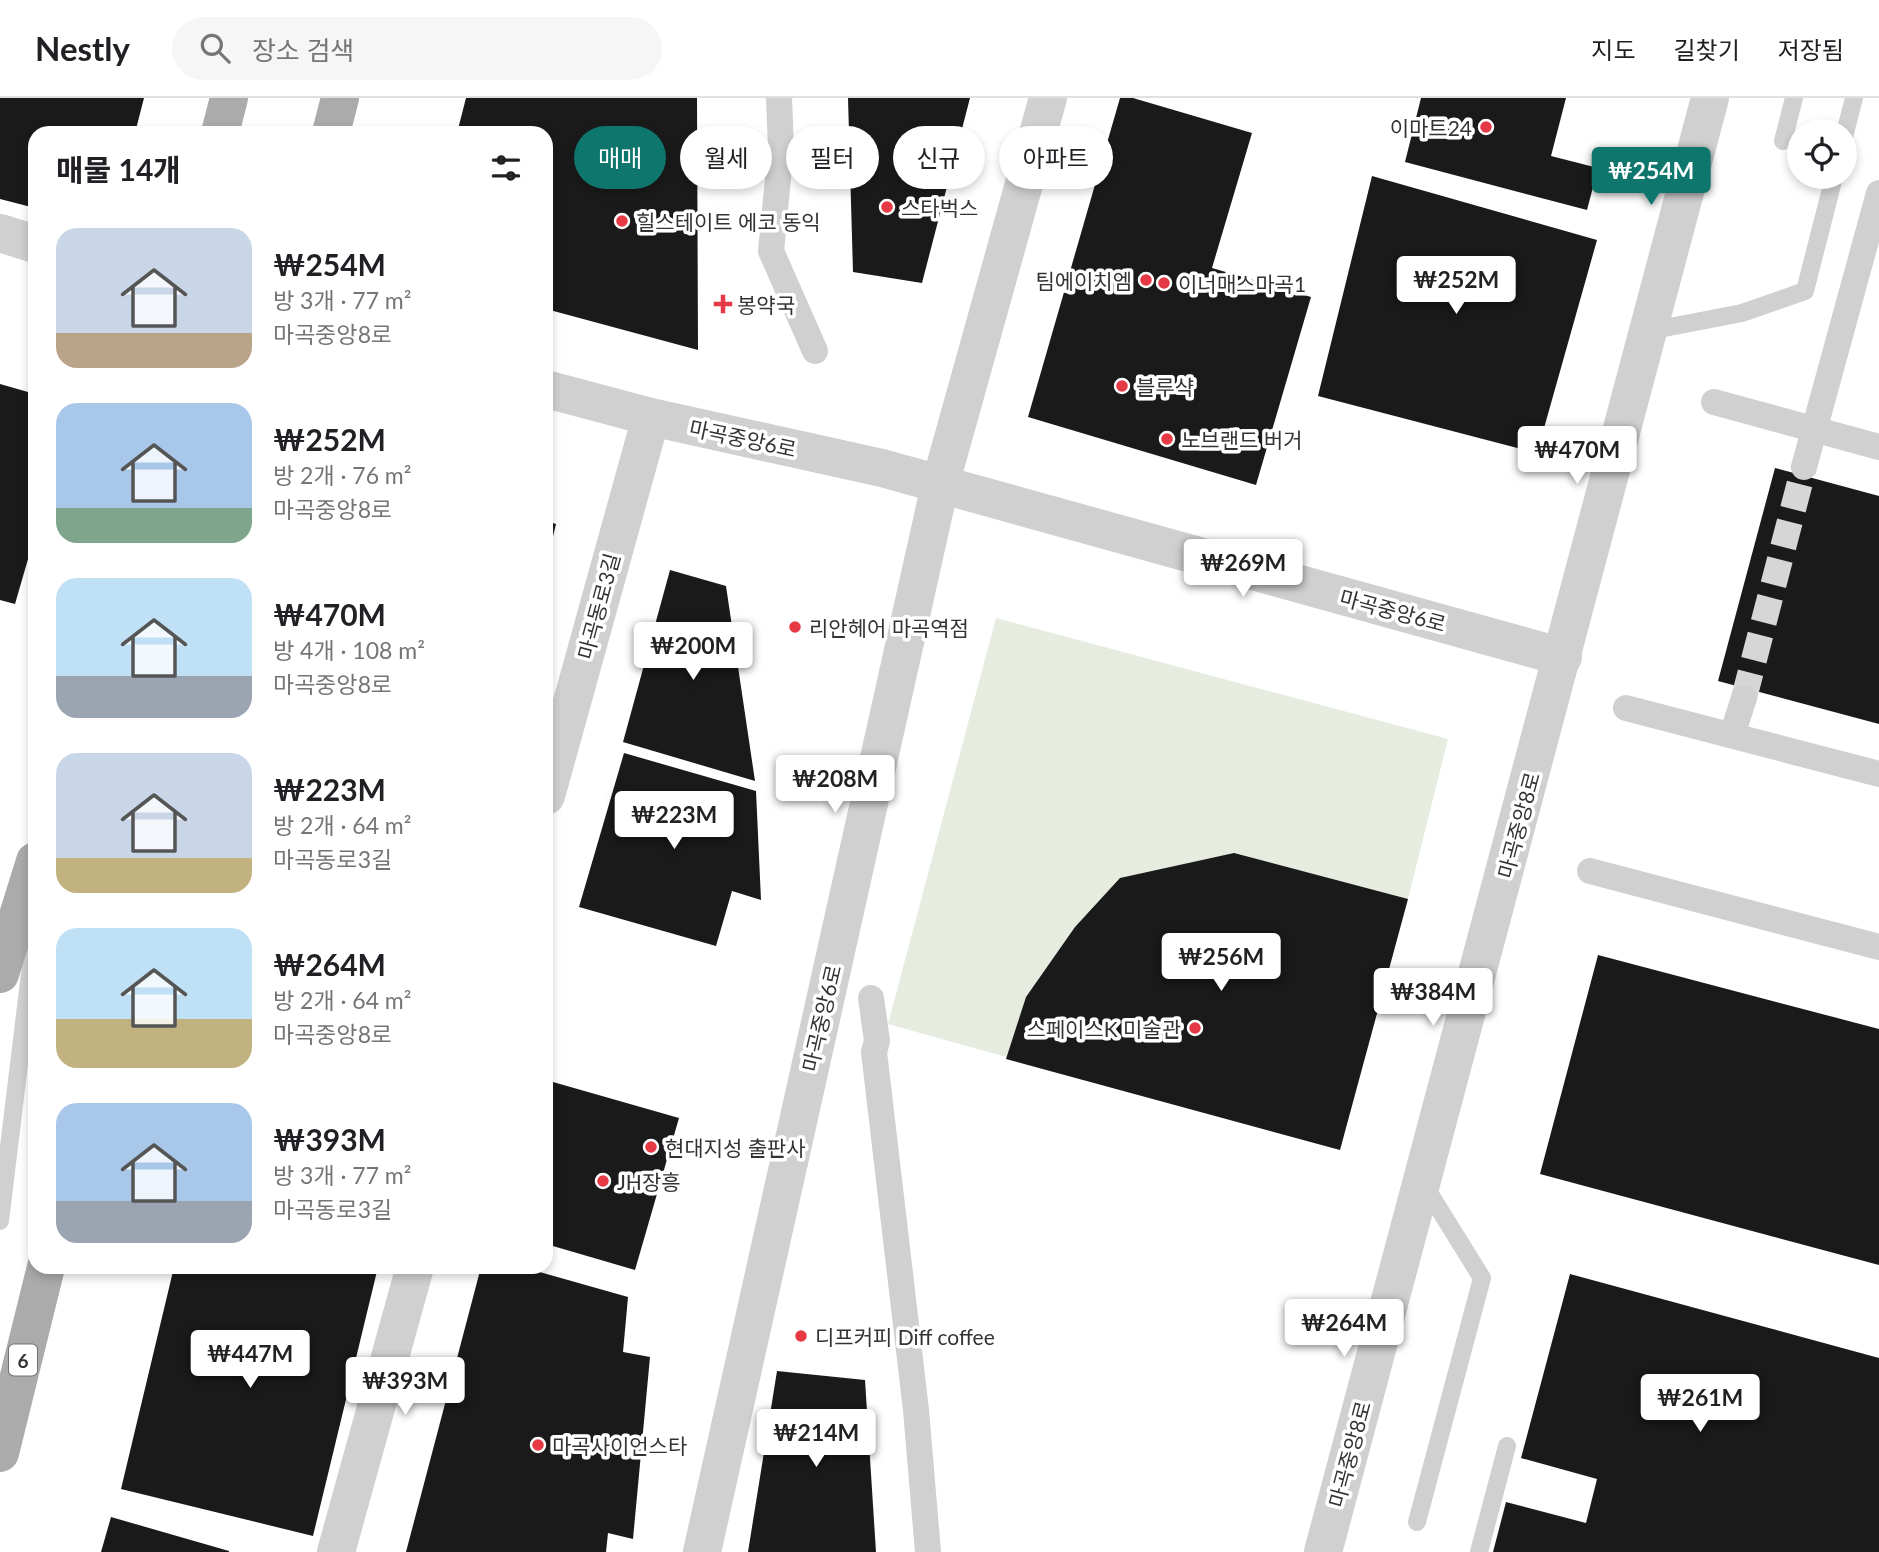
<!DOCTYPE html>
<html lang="ko">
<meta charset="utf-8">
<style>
:root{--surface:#fff;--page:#f6f6f6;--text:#202124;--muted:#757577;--line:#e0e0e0;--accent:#0f766e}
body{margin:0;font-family:Lato,"Noto Sans KR",sans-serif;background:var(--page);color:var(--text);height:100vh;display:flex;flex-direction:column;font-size:26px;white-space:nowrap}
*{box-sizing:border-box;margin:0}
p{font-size:23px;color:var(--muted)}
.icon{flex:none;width:38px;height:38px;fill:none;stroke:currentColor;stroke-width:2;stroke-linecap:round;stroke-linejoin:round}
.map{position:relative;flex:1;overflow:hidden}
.panel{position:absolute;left:28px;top:28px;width:525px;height:1148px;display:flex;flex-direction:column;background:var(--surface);border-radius:21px;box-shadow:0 4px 10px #0003}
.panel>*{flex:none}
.top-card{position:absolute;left:574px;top:28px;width:665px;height:63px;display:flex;gap:14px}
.controls{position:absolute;left:1787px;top:21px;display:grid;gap:14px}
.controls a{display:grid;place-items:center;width:70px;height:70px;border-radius:50%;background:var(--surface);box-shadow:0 4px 10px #0003;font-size:35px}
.price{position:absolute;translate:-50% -60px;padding:0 16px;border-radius:7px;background:#fff;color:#222;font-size:23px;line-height:46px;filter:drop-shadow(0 2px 4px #0008)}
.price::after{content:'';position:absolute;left:50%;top:42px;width:21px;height:16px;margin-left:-10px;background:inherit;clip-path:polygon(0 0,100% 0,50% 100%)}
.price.active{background:var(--accent);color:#fff}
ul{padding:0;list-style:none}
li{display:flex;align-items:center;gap:21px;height:175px;padding:0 28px}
li span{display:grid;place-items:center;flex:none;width:196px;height:140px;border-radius:21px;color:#555}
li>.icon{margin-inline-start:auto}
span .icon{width:84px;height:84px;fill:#fffc;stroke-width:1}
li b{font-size:30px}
h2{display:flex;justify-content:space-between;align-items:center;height:84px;padding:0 28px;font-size:30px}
.tag{padding:0 24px;border-radius:32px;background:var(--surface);box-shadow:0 4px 10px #0003;font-size:24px;line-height:63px}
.tag.active{background:var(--accent);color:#fff}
header{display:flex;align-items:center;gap:42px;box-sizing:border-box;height:98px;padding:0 35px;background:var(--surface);border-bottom:2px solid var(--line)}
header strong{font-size:33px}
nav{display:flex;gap:38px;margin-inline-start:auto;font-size:24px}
.search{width:490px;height:63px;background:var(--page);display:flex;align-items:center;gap:18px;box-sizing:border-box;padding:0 24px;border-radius:38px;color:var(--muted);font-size:26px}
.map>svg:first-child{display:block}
</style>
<header>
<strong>Nestly</strong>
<div class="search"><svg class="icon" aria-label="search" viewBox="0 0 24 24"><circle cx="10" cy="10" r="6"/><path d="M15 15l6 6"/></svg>장소 검색</div>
<nav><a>지도</a><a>길찾기</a><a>저장됨</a></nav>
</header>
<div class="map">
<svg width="1879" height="1454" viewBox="0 0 1879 1454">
<rect width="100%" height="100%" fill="#fff"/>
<!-- green -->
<path fill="#e6ecdf" d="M996 520 1448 641 1408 801 1340 1052 888 926Z"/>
<!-- building -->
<path fill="#1a1a1a" d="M0 0H144L135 35H35V110L0 101Z
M466 0H697L698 252 546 211V35H457Z
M848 0H970L922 185 853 174Z
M1120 0H1133L1252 35 1212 170 1311 199 1256 387 1028 319Z
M1421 0H1566L1551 58 1598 70 1587 112 1405 64Z
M1372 78 1597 142 1537 355 1318 298Z
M0 286 35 296V437L15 506 0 502Z
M1775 370 1879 398V626L1718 583Z
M546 423 556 426 547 463H546Z
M670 472 726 488 755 683 623 644Z
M624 655 756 693 761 802 732 793 716 848 579 809Z
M1234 755 1408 801 1340 1052 1006 961 1026 899 1075 829 1120 780Z
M1598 857 1879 931V1167L1540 1076Z
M546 982 679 1020 635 1172 546 1146Z
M174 1169H378L313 1438 121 1391Z
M481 1169H522L628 1199 623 1254 650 1259 633 1441 608 1435 606 1454H406Z
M1570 1176 1879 1260V1454H1493L1506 1404 1586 1425 1597 1381 1521 1360Z
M777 1273 865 1282 876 1454H748Z
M111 1419 229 1453V1454H101Z"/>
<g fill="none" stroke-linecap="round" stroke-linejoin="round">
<!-- pedestrian-tunnel -->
<path stroke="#d6d6d6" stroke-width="26" stroke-dasharray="26 13" stroke-linecap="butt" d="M1744 600 1804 369"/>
<!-- service -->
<path stroke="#d0d0d0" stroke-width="18" d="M1844 39 1854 0
M1783 43 1794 0
M1649 233 1742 215 1805 193 1834 79
M0 1123 35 834
M1417 1424 1482 1180 1423 1085
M1479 1454 1507 1348"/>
<!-- pedestrian -->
<path stroke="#d0d0d0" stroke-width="26" d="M779 0 781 50 771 153 815 253
M1714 304 1879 349
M1804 369 1879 95
M1626 610 1879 676
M1732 637 1744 600
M1590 773 1879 849
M871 900 877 943 874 954 916 1312 928 1454"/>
<!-- tertiary -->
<path stroke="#d0d0d0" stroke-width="38" d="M0 135 35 146
M546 291 651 319 882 370 1563 559
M546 698 651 319
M336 1454 415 1169
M702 1454 940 387 1048 0
M1323 1454 1710 0"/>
<!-- primary -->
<path stroke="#ababab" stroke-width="38" d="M220 35 229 0
M331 35 340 0
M0 876 35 763
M0 1355 46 1169"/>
</g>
<!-- markers -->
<g fill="#e63946" stroke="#fff" stroke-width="2.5">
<circle cx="1486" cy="29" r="7"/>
<circle cx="887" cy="109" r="7"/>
<circle cx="622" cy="123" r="7"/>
<circle cx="1146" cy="182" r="7"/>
<circle cx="1164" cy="185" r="7"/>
<path d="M719.5 195.5h7v7h7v7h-7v7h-7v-7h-7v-7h7z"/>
<circle cx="1122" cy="288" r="7"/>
<circle cx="1167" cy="341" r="7"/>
<circle cx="795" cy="529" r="7"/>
<circle cx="1195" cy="930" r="7"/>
<circle cx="651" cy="1049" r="7"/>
<circle cx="603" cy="1083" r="7"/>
<circle cx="801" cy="1238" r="7"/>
<circle cx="538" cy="1347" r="7"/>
</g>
<g text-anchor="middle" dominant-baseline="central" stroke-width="7" stroke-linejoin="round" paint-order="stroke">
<!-- shield labels -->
<rect fill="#fff" stroke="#707070" stroke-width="2" x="9" y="1246.5" width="28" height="31" rx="5"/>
<g font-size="19" font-weight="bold" fill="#333">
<text x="23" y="1262">6</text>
</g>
<!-- poi labels -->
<g font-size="21" fill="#333" stroke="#fff" text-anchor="start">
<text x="1472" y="29" text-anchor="end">이마트24</text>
<text x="901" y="109">스타벅스</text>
<text x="636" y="123">힐스테이트 에코 동익</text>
<text x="1132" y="182" text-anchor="end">팀에이치엠</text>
<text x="1178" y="185">이너매스마곡1</text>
<text x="737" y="206">봉약국</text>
<text x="1136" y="288">블루샥</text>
<text x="1181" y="341">노브랜드 버거</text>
<text x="809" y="529">리안헤어 마곡역점</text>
<text x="1181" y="930" text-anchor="end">스페이스K 미술관</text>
<text x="665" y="1049">현대지성 출판사</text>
<text x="617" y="1083">JH장흥</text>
<text x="815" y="1238">디프커피 Diff coffee</text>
<text x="552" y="1347">마곡사이언스타</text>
</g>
<!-- street labels -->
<g font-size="21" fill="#333" stroke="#fff">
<text transform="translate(743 340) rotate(12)">마곡중앙6로</text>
<text transform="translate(598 508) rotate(-75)">마곡동로3길</text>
<text transform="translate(1393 512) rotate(15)">마곡중앙6로</text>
<text transform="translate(1518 727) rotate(-75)">마곡중앙8로</text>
<text transform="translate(821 920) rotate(-77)">마곡중앙6로</text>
<text transform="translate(1349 1356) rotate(-75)">마곡중앙8로</text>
</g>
</g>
</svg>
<div class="controls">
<a><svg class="icon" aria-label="locate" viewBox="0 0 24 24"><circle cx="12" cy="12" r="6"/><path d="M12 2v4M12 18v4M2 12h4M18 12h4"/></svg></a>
</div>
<b class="price active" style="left:1651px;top:109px">₩254M</b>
<b class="price" style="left:1456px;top:218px">₩252M</b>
<b class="price" style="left:1577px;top:388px">₩470M</b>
<b class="price" style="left:1243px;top:501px">₩269M</b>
<b class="price" style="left:693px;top:584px">₩200M</b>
<b class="price" style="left:835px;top:717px">₩208M</b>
<b class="price" style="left:674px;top:753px">₩223M</b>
<b class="price" style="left:1221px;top:895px">₩256M</b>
<b class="price" style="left:1433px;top:930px">₩384M</b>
<b class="price" style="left:1344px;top:1261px">₩264M</b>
<b class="price" style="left:250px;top:1292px">₩447M</b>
<b class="price" style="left:405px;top:1319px">₩393M</b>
<b class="price" style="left:1700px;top:1336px">₩261M</b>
<b class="price" style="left:816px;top:1371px">₩214M</b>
<div class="top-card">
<a class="tag active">매매</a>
<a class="tag">월세</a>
<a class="tag">필터</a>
<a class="tag">신규</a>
<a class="tag">아파트</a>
</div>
<section class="panel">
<h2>매물 14개<svg class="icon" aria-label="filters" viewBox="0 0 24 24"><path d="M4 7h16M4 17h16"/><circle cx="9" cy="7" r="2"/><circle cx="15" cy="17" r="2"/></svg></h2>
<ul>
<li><span style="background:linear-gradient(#c9d6e8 75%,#b9a48a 0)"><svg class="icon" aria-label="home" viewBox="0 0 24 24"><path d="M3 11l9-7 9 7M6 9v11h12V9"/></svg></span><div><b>₩254M</b><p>방 3개 · 77 m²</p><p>마곡중앙8로</p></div></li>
<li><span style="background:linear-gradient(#a9c7e8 75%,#7fa58c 0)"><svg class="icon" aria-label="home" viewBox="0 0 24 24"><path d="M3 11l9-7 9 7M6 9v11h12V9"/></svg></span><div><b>₩252M</b><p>방 2개 · 76 m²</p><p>마곡중앙8로</p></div></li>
<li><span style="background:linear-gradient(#bfe0f5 70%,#9aa5b1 0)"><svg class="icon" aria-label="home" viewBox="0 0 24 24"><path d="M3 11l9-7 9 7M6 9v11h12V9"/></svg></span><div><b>₩470M</b><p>방 4개 · 108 m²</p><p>마곡중앙8로</p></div></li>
<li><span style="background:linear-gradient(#c9d6e8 75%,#c2b280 0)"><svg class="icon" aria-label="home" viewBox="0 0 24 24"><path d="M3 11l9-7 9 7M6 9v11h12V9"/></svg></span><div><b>₩223M</b><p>방 2개 · 64 m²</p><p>마곡동로3길</p></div></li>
<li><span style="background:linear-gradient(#bfe0f5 65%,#c2b280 0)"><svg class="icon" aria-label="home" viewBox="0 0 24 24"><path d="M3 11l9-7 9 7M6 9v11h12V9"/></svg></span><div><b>₩264M</b><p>방 2개 · 64 m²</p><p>마곡중앙8로</p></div></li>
<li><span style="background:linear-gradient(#a9c7e8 70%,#9aa5b1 0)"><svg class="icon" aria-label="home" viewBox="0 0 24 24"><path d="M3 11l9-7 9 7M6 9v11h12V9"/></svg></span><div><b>₩393M</b><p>방 3개 · 77 m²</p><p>마곡동로3길</p></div></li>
</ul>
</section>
</div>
